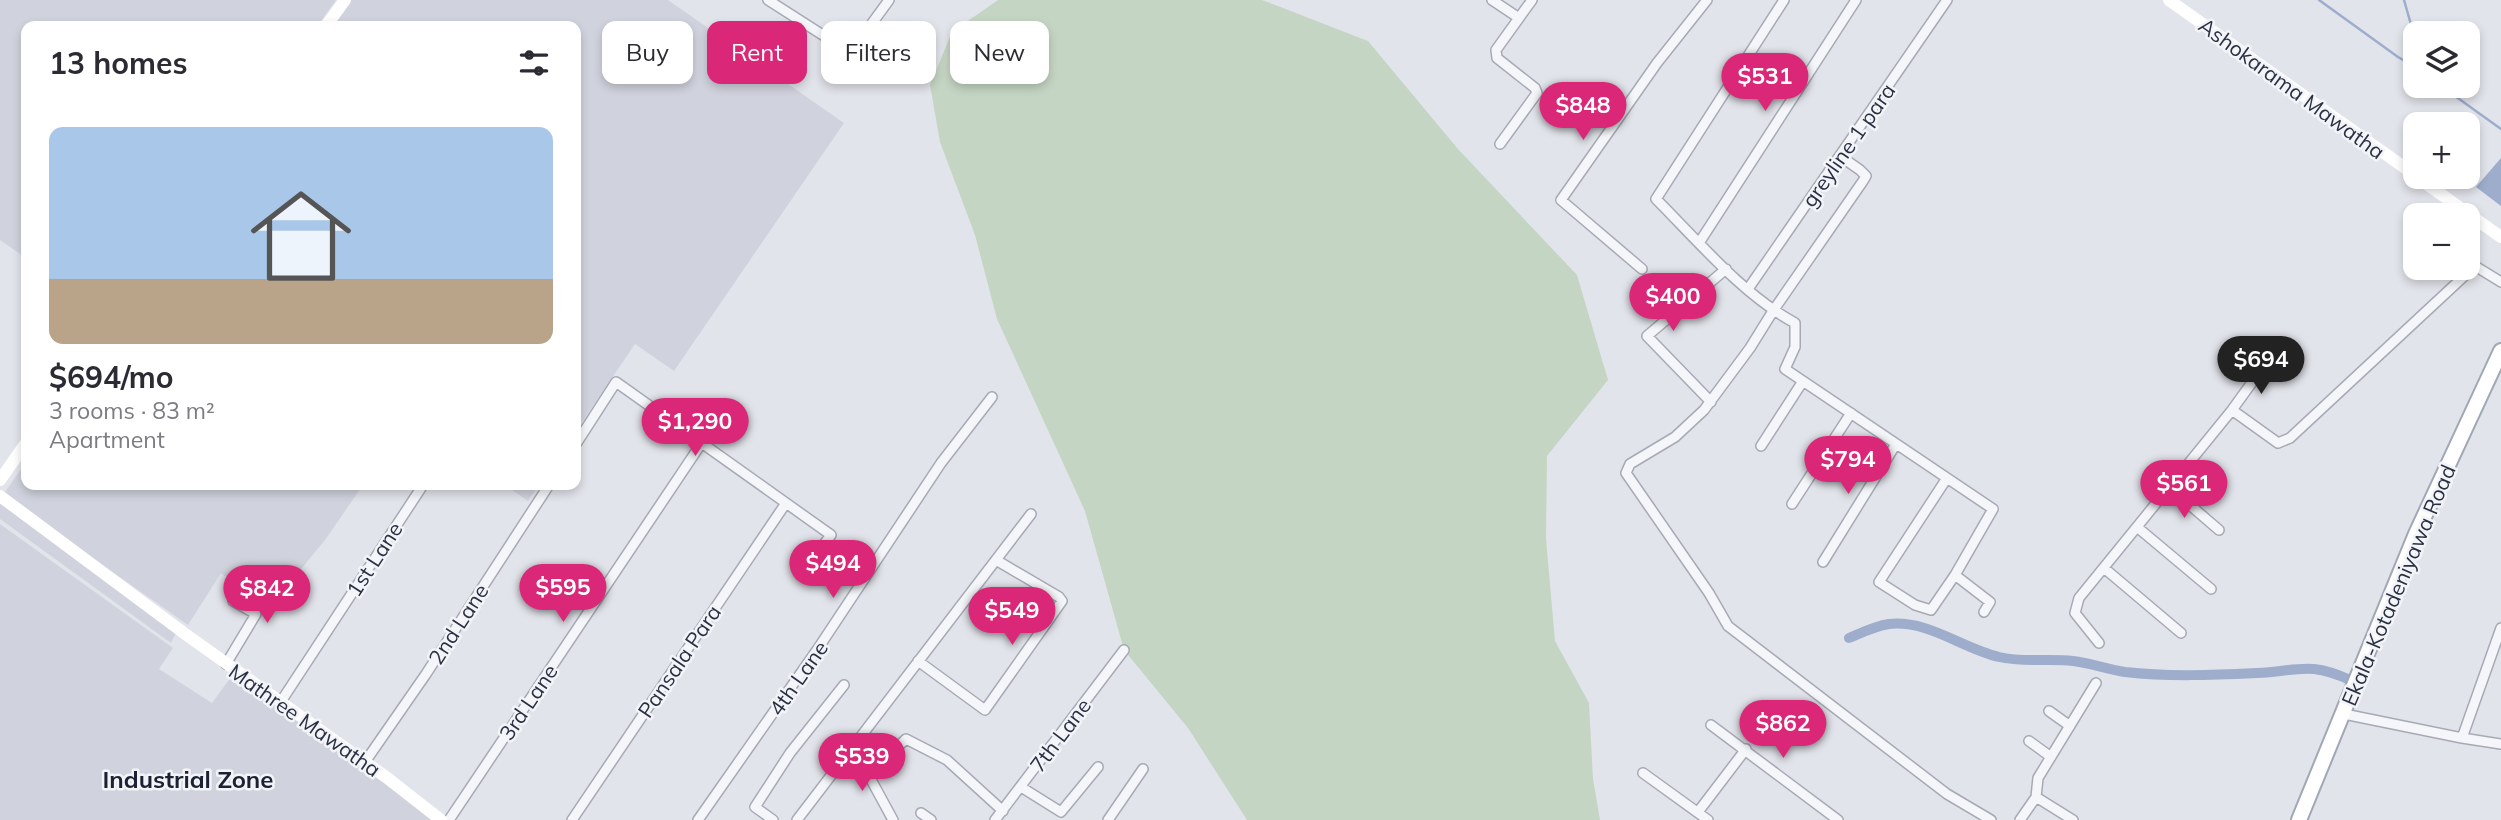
<!DOCTYPE html>
<meta charset="utf-8">
<style>
:root{--surface:#fff;--page:#f2f2f3;--text:#2b2b33;--muted:#7c7c81;--accent:#db2777}
body{margin:0;font-family:Mulish,sans-serif;background:var(--page);color:var(--text);height:100vh;display:flex;flex-direction:column;font-size:26px;white-space:nowrap}
*{box-sizing:border-box;margin:0}
p{font-size:23px;color:var(--muted)}
.icon{flex:none;width:38px;height:38px;fill:none;stroke:currentColor;stroke-width:2;stroke-linecap:round;stroke-linejoin:round}
.map{position:relative;flex:1;overflow:hidden}
.sheet{position:absolute;left:21px;top:21px;width:560px;height:469px;display:flex;flex-direction:column;background:var(--surface);border-radius:14px;box-shadow:0 4px 10px #0003}
.sheet>*{flex:none}
.banner{position:absolute;left:602px;top:21px;width:665px;height:63px;display:flex;gap:14px}
.controls{position:absolute;left:2403px;top:21px;display:grid;gap:14px}
.controls a{display:grid;place-items:center;width:77px;height:77px;border-radius:14px;background:var(--surface);box-shadow:0 4px 10px #0003;font-size:35px}
.price{position:absolute;translate:-50% -60px;padding:0 16px;border-radius:24px;background:var(--accent);color:#fff;font-size:23px;line-height:46px;filter:drop-shadow(0 2px 4px #0008)}
.price::after{content:'';position:absolute;left:50%;top:42px;width:21px;height:16px;margin-left:-10px;background:inherit;clip-path:polygon(0 0,100% 0,50% 100%)}
.price.selected{background:#222;color:#fff}
ul{padding:0;list-style:none}
li{display:grid;align-content:center;gap:14px;height:371px;padding:0 28px}
li span{display:grid;place-items:center;height:217px;border-radius:14px;color:#555}
li>.icon{margin-inline-start:auto}
span .icon{width:126px;height:126px;fill:#fffc;stroke-width:1}
li b{font-size:30px}
h2{display:flex;justify-content:space-between;align-items:center;height:84px;padding:0 28px;font-size:30px}
.tag{padding:0 24px;border-radius:14px;background:var(--surface);box-shadow:0 4px 10px #0003;font-size:24px;line-height:63px}
.tag.selected{background:var(--accent);color:#fff}
.map>svg:first-child{display:block}
</style>
<div class="map">
<svg width="2501" height="820" viewBox="0 0 2501 820">
<rect width="100%" height="100%" fill="#e2e4eb"/>
<!-- built -->
<path fill="#d0d3dd" d="M0 0H336L317 26H26V258L0 240Z
M350 0H668L844 123 674 371 635 344 576 431V26H331Z
M26 462V485H363L325 540 268 609 221 573 188 625 3 495Z
M505 485H539L528 501Z
M0 503 176 633 171 643 0 519Z
M0 524 173 648 159 669 212 703 234 673 435 820H0Z"/>
<!-- green -->
<path fill="#c5d5c3" d="M998 0H1262L1368 41 1458 149 1577 275 1608 380 1547 456 1546 539 1555 641 1589 703 1593 779 1600 820H1247L1188 728 1124 650 1085 511 997 319 975 235 940 142 930 85 952 32Z"/>
<!-- water -->
<path fill="#9dadcb" d="M2501 158V206L2476 187Z"/>
<g fill="none" stroke-linecap="round" stroke-linejoin="round">
<!-- stream -->
<path stroke="#9dadcb" stroke-width="2.5" d="M2319 0 2398 57 2415 67
M2404 0 2412 28 2410 62
M2441 86 2501 129"/>
<!-- canal -->
<path stroke="#9dadcb" stroke-width="10" d="M1849 638C1861 633 1875 626 1889 624 1929 620 1961 648 1999 657 2024 663 2048 658 2073 661 2090 663 2107 669 2125 672 2169 677 2213 675 2257 673 2298 671 2309 661 2350 680"/>
<defs>
<path id="street" d="M768 0 843 48 862 37 889 0
M1492 0 1519 18 1496 50 1497 58 1535 88 1537 93 1500 144
M1784 0 1656 199C1698 241 1743 295 1795 323V347L1785 369 1993 509 1955 575 1990 602 1984 612
M1519 18 1532 0
M1840 156 1860 170 1866 176 1863 181 1773 311 1750 348 1704 410 1675 437 1630 464 1626 473 1709 593 1728 626 1947 794 1991 820
M1699 243 1856 0
M1642 269 1561 200 1657 63 1707 0
M1748 289 1947 0
M1711 402 1647 336 1726 269
M2232 410 2266 363
M576 444 616 382 831 535 815 556
M1761 446 1803 381
M1947 478 1879 582 1915 605 1931 610 1955 575
M2169 487 2219 530
M1792 504 1851 413
M2137 527 2211 589
M1823 562 1896 444
M2104 568 2181 633
M2099 643 2075 613 2079 598 2232 410 2278 443 2290 438 2475 266 2501 282
M918 661 985 710 1062 601 1059 597 996 560
M226 664 256 614 233 601
M280 703 423 485
M2049 711 2070 726
M2344 714 2462 738 2501 628
M1711 725 1838 820
M2462 738 2501 744
M2029 741 2051 757
M848 753 868 774 893 820
M365 762 426 674 549 485
M1643 773 1708 820
M868 774 906 739 947 760 1003 811
M1021 787 1061 812 1098 767
M2036 797 2038 778 2096 683
M1698 812 1746 749
M921 813 931 820
M449 820 701 444
M572 820 786 503
M698 820 817 650 941 463 992 397
M773 820 755 807 790 753 844 685
M797 820 1031 514
M995 820 1124 650
M1108 820 1143 769
M2020 820 2036 797 2073 820"/>
<path id="primary" d="M2299 820 2416 534 2501 351"/>
</defs>
<!-- street casing -->
<use href="#street" stroke="#a7aab5" stroke-width="12"/>
<!-- primary casing -->
<use href="#primary" stroke="#a2a7b6" stroke-width="18"/>
<!-- street -->
<use href="#street" stroke="#f5f6f9" stroke-width="9"/>
<!-- secondary -->
<path stroke="#fff" stroke-width="12" d="M2169 0 2415 175
M326 26 345 0
M2417 177 2501 237
M0 480 26 443
M0 496 188 636 386 777 441 820"/>
<!-- primary -->
<use href="#primary" stroke="#fff" stroke-width="14"/>
</g>
<g text-anchor="middle" dominant-baseline="central" stroke-width="5" stroke-linejoin="round" paint-order="stroke">
<!-- street labels -->
<g font-size="21" fill="#2a3043" stroke="#f2f4f8">
<text transform="translate(2292 88) rotate(36)">Ashokarama Mawatha</text>
<text transform="translate(1848 145) rotate(-55)">greyline 1 para</text>
<text transform="translate(374 559) rotate(-57)">1st Lane</text>
<text transform="translate(2398 585) rotate(-67)">Ekala-Kotadeniyawa Road</text>
<text transform="translate(458 624) rotate(-57)">2nd Lane</text>
<text transform="translate(679 661) rotate(-56)">Pansala Para</text>
<text transform="translate(798 678) rotate(-55)">4th Lane</text>
<text transform="translate(528 702) rotate(-56)">3rd Lane</text>
<text transform="translate(305 720) rotate(35)">Mathree Mawatha</text>
<text transform="translate(1060 735) rotate(-53)">7th Lane</text>
</g>
<!-- quarter labels -->
<g font-size="24" font-weight="bold" fill="#1c2134" stroke="#f2f4f8">
<text x="188" y="779">Industrial Zone</text>
</g>
</g>
</svg>
<div class="controls">
<a><svg class="icon" aria-label="layers" viewBox="0 0 24 24"><path d="M12 4l9 5-9 5-9-5zM3 14l9 5 9-5"/></svg></a>
<a>+</a>
<a>−</a>
</div>
<b class="price" style="left:1765px;top:113px">$531</b>
<b class="price" style="left:1583px;top:142px">$848</b>
<b class="price" style="left:1673px;top:333px">$400</b>
<b class="price selected" style="left:2261px;top:396px">$694</b>
<b class="price" style="left:695px;top:458px">$1,290</b>
<b class="price" style="left:1848px;top:496px">$794</b>
<b class="price" style="left:2184px;top:520px">$561</b>
<b class="price" style="left:833px;top:600px">$494</b>
<b class="price" style="left:563px;top:624px">$595</b>
<b class="price" style="left:267px;top:625px">$842</b>
<b class="price" style="left:1012px;top:647px">$549</b>
<b class="price" style="left:1783px;top:760px">$862</b>
<b class="price" style="left:862px;top:793px">$539</b>
<div class="banner">
<a class="tag">Buy</a>
<a class="tag selected">Rent</a>
<a class="tag">Filters</a>
<a class="tag">New</a>
</div>
<section class="sheet">
<h2>13 homes<svg class="icon" aria-label="filters" viewBox="0 0 24 24"><path d="M4 7h16M4 17h16"/><circle cx="9" cy="7" r="2"/><circle cx="15" cy="17" r="2"/></svg></h2>
<ul>
<li><span style="background:linear-gradient(#a9c7e8 70%,#b9a48a 0)"><svg class="icon" aria-label="home" viewBox="0 0 24 24"><path d="M3 11l9-7 9 7M6 9v11h12V9"/></svg></span><div><b>$694/mo</b><p>3 rooms · 83 m²</p><p>Apartment</p></div></li>
</ul>
</section>
</div>
